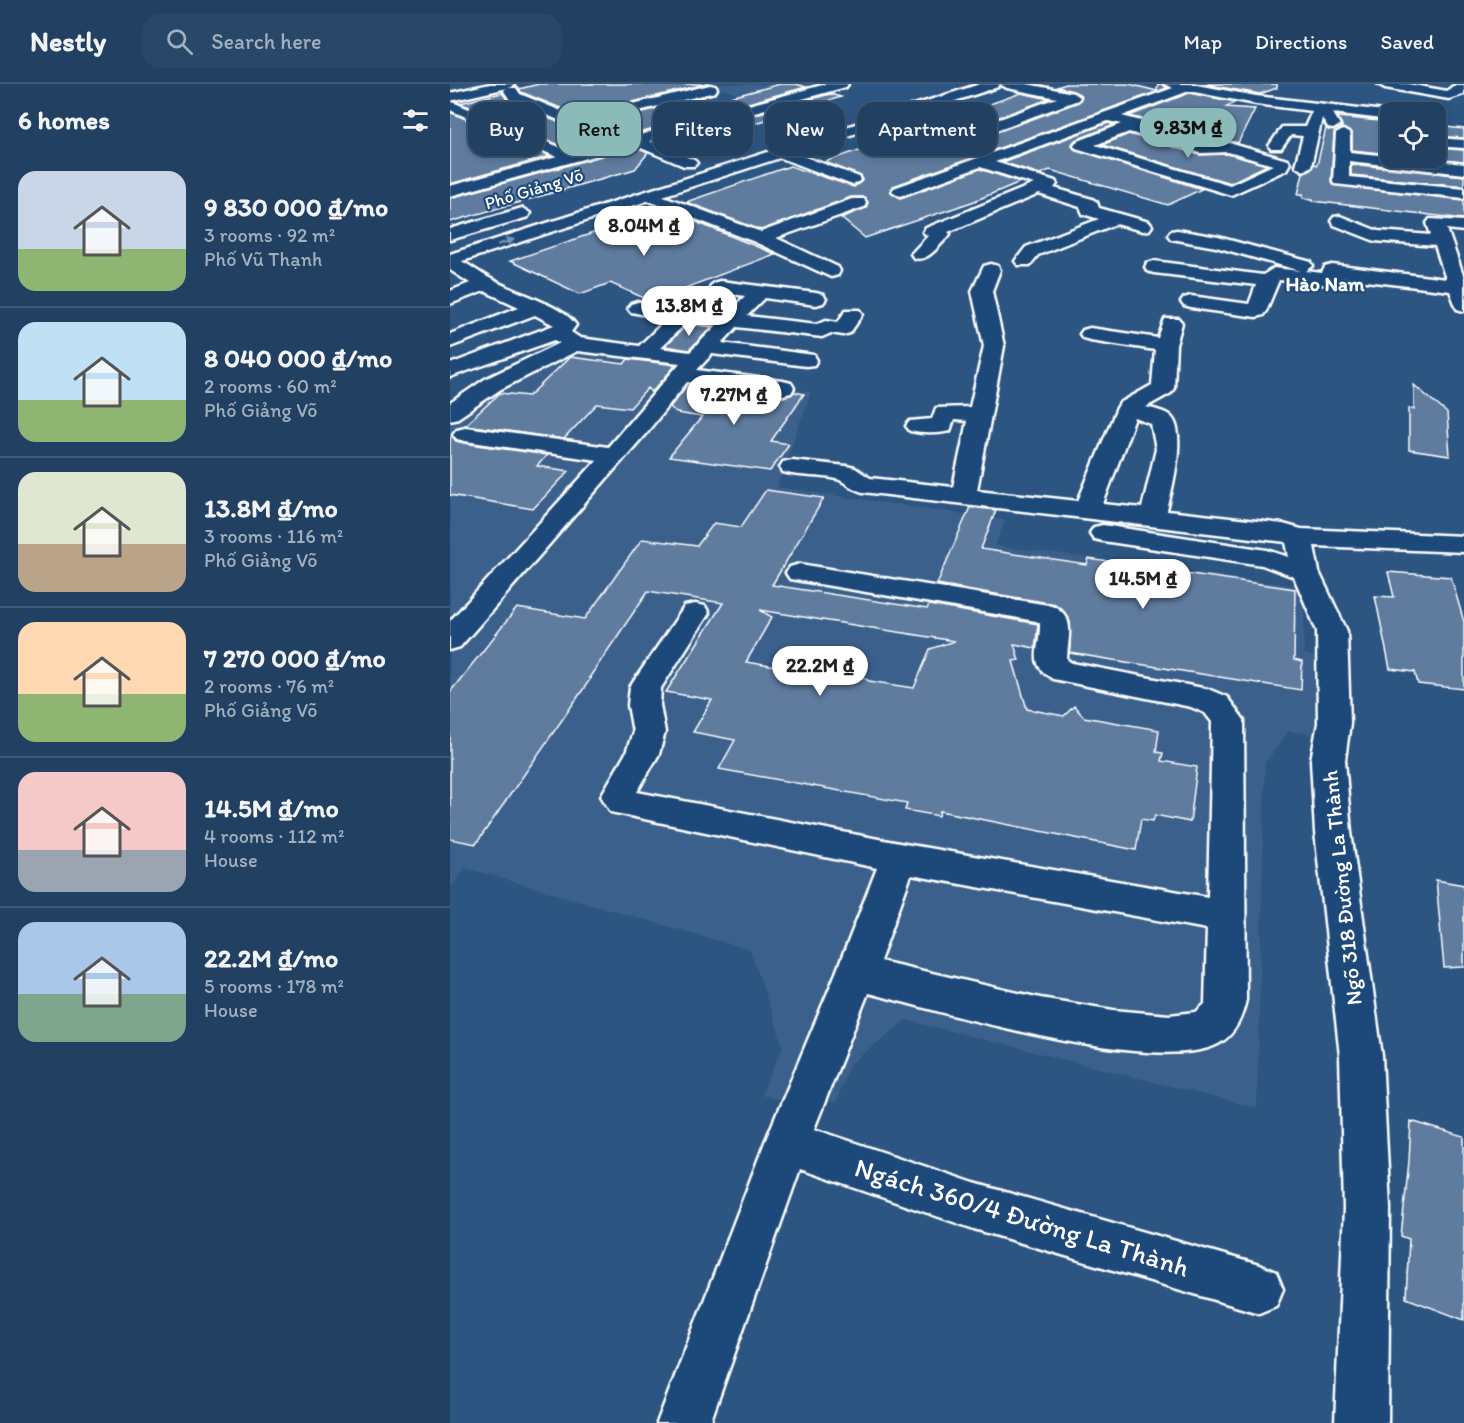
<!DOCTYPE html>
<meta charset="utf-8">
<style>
:root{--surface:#214062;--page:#294768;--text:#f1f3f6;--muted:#a2afbe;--line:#3e5977;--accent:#8bbbb9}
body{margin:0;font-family:Itim,sans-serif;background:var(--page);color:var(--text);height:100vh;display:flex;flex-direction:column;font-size:22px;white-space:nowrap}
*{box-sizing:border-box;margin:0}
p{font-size:20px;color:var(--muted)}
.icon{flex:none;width:33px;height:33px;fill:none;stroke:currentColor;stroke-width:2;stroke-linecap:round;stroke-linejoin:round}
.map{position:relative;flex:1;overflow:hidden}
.drawer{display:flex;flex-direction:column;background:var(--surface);width:450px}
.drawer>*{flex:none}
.top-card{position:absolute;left:18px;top:18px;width:570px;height:54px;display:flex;gap:12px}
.buttons{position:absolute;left:930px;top:18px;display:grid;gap:12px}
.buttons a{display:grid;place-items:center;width:66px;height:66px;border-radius:12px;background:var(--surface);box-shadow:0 3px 9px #0003,0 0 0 2px var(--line);font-size:30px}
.price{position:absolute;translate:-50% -51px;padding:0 14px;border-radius:21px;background:#fff;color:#222;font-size:20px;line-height:39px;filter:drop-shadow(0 2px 3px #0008)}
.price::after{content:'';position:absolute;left:50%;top:36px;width:18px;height:14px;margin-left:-9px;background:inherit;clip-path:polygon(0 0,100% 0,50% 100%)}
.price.selected{background:var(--accent);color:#111}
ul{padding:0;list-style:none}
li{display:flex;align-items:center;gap:18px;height:150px;padding:0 18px}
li+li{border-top:2px solid var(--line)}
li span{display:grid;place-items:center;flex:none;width:168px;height:120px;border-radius:18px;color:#555}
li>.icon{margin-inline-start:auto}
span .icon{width:72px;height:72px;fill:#fffc;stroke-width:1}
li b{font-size:26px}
h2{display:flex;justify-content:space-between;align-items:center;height:72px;padding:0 18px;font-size:26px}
.chip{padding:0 21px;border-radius:18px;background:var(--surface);box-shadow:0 3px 9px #0003,0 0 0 2px var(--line);font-size:21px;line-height:54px}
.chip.selected{background:var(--accent);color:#111}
header{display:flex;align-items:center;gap:36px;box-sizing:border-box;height:84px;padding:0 30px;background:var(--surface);border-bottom:2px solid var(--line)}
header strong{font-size:28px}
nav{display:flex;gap:33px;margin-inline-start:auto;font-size:21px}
.search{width:420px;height:54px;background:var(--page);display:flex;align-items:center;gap:15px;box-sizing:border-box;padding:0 21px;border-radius:18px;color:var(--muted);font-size:22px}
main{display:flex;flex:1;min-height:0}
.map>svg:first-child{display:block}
</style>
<header>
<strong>Nestly</strong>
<div class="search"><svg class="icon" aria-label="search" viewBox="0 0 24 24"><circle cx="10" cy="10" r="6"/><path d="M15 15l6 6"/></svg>Search here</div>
<nav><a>Map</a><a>Directions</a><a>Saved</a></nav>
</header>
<main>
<section class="drawer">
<h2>6 homes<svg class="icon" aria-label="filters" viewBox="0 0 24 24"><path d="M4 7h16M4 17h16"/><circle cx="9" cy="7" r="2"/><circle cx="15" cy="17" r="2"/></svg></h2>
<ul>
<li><span style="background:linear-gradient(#c9d6e8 65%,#8fb573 0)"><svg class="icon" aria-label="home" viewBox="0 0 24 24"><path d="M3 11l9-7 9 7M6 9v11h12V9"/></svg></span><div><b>9 830 000 ₫/mo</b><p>3 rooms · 92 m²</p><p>Phố Vũ Thạnh</p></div></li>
<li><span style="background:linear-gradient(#bfe0f5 65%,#8fb573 0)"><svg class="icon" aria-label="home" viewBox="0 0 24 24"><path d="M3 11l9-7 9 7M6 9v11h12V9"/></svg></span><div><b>8 040 000 ₫/mo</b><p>2 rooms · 60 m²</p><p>Phố Giảng Võ</p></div></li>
<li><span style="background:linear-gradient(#dfe7d0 60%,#b9a48a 0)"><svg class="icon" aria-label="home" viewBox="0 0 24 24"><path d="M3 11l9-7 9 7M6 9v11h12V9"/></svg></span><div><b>13.8M ₫/mo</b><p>3 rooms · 116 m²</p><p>Phố Giảng Võ</p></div></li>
<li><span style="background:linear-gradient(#ffd9b3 60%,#8fb573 0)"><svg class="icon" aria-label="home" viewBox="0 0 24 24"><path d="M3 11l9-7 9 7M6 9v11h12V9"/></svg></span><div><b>7 270 000 ₫/mo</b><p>2 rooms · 76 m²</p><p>Phố Giảng Võ</p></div></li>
<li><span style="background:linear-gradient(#f6c9c9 65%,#9aa5b1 0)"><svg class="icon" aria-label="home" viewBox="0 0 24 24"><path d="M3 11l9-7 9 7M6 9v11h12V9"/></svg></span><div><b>14.5M ₫/mo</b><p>4 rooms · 112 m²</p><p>House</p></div></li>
<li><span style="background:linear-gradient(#a9c7e8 60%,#7fa58c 0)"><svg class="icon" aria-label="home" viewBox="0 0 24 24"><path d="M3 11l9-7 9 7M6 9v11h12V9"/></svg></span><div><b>22.2M ₫/mo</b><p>5 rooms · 178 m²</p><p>House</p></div></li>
</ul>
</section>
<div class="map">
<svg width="1014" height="1339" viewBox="0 0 1014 1339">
<rect width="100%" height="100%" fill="#2c5582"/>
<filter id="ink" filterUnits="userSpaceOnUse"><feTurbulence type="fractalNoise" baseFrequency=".0167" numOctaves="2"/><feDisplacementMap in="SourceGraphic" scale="12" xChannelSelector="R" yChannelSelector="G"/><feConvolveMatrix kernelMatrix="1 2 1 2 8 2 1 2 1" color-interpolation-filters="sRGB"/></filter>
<g filter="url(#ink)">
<!-- built -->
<path fill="#3b618b" d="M258 0H382L313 19Z
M127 263 239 276 226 292 361 308 327 403 555 436 545 462 854 503V570L865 573V651L839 647 815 679 807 1024 456 936 399 981 386 1019 370 1016 366 1025 311 1011 333 962 300 866 15 784 0 805V334L45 303Z"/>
<!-- building -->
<path fill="#5e7c9f" stroke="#fff" stroke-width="1.5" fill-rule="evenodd" d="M89 0H252V1L138 29 135 34 71 8 69 5Z
M330 0H346L356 3 186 50 163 46 147 39 254 13 255 20Z
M616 0H679L707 7 708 0H712L717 4 443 102 440 107 451 114 530 85 570 98 522 118 415 154 391 134 416 124 418 118 414 113H401L311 146 236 118 340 82 404 103 413 96 411 92 375 78 571 9 599 15 486 56 483 60 487 66H498L629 18 631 11 623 7 607 3Z
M753 0H827V4L810 10Z
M52 9 59 18 156 58 123 67 10 19Z
M739 9 786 18 775 23 805 25 788 59 779 57 752 58 695 42 692 35 679 32Z
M380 10 391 13 242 58 226 52Z
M0 28 100 72 0 100Z
M888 33 940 38V70L902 66V50L892 44 884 50 881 97 883 101 1014 116V135L863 117V115L853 114V110H848L853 89 862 84 864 80 867 81 876 44 884 47 892 42Z
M658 39 664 41 625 56 622 60 624 65 752 105 718 121 600 86 590 90 552 78Z
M986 42 1014 45V54L986 52Z
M679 50 750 71 778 70 817 81 780 99 652 61Z
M184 63 198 69 185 85 0 138V114Z
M986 64 1014 66V78L974 74H986Z
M901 80 1014 92V102L901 91Z
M214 125 325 170 201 217 160 199 130 210 60 177Z
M238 240 262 243 239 266 215 262Z
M120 273 174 280 178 275 226 281 202 308 198 304 180 324 147 320 114 355 15 341 50 309 79 312Z
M238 300 333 313 344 308 354 310 321 357 339 360 320 387 219 373 252 333 227 329 220 323Z
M964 301 997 329 1000 372 959 366V324L964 325Z
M2 352 6 357 14 359 97 371 87 382 119 387 83 425 0 411V354Z
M316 406 374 414 322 501 477 525 479 521 588 540 585 564 564 560 569 576 563 577 577 625 614 632 624 622 634 633 709 646 706 668 713 669 711 677 747 683 740 738 705 731 703 737 691 735 686 766 490 727 489 732 455 726 457 719 269 685 285 656 243 648 262 616 216 608 273 519 198 507 139 594H141L26 760 0 755V608L67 524 135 535 192 455 247 462 264 439 291 443ZM310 526 316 527 504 557 480 565 464 604 419 597 404 587 390 594 296 578 322 533Z
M520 423 546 426 531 465 637 481 639 475 845 505 844 576 852 578 851 606 620 569V538L613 526 605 520 487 500Z
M938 488 1001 493 1014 538V605L968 600 965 588 940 585 925 512 944 513Z
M986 796 1014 801V883L994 884Z
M961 1037 1014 1053V1236L956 1214 959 1155 951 1152 959 1077Z"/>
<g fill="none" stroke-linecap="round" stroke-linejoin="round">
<defs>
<path id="minor" d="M40 0H64L62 3 0 17 123 69 167 57 155 55 60 16 54 7 56 4H66L70 10 162 48 186 52 376 0H398L396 3 199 57 244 76 247 79 244 82H234L184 61 0 112V102L107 73 0 26V9Z
M550 0H577L623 9 630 13 628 16 497 64H487L485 61 487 58 607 14 557 4Z
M714 0H741L806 12 943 28H940V36L883 29 890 41 883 45 878 44 872 34 861 82 853 87 845 82 853 52 841 51 831 65H821L819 62 832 43H855L862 27 806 20 739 7 672 32 691 37 693 40 691 43 752 60 779 59 837 76 840 79 836 86 781 111 626 64 624 61 626 58 672 40 658 37 545 78 605 97 607 100 604 104 642 115 647 118 649 124 699 138 702 142 699 146 693 147 666 140 588 171 580 181H568L565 177 576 163 649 135 633 130 630 123 589 110 498 148 500 150 497 154C487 163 478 178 464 174L461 170 478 152 473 148 476 144 584 100 530 83 450 112 442 107 444 104 723 4ZM679 48 751 69 778 68 823 81 780 101 645 61Z
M928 0H958L997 7 1003 2H1014V10L999 15 935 4Z
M260 1 265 2 267 5 265 8 144 38 137 34 139 31Z
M893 46 900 50V68L1014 80V90L899 77V93L1014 104V114L885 100 883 97 886 50Z
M986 54 1014 56V64L986 62Z
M331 64 409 93 411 96 403 101 397 99 326 72 323 69 326 66Z
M200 107 311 148 402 115H414L416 119 414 123 326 154 388 183 390 187 388 191 381 193 305 158 194 115 192 112 194 109Z
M890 132 928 147 981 151 977 139 980 135 1014 137V147L997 145 1014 194V227L1007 225 1000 207 891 194 888 199 881 201 829 196 816 227 813 231 806 233 741 224 734 222 731 218 734 214 741 212 799 220 806 201 704 189 697 187 695 183 697 179 704 177 813 191 824 184 851 187 766 163 721 155 718 151 721 147 727 146 768 153 861 178 863 182 856 187 872 189 875 183 882 181 996 195 985 162 925 157 884 141 881 137 884 133Z
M0 173C15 176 27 188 41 195 63 208 113 221 126 241L121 248 130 254 189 262 217 235 181 228 178 224 181 220 188 218 277 230 295 212 263 207 260 203 263 199 270 197 366 209 373 211 376 215 373 219 366 221 315 214 297 232 367 240 376 236 388 238 396 226H410L413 230 400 249 393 251 381 249 372 253 287 243 272 259 356 270 364 271 367 276 364 281 356 282 262 270 247 286 333 297 341 299 344 304 341 309 333 311 237 298 197 348 10 563 0 566V537L147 376 15 357 7 355 3 350 7 345 15 343 158 363 230 279 127 267 51 305 8 334 0 336V319L35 295 110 259 105 256 0 293V280L104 241 85 231 0 263V250L69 223 34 207 0 220V207L20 199 0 186ZM237 238 267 241 240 268 210 264Z
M541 180 548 182 550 186 542 207 554 262 527 406 628 417 667 324 670 319 702 301 705 266 640 256 633 254 630 250 633 246 640 244 708 254 715 235H729L732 239 726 261 724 304 721 309 696 323C703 325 713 327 719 331 739 344 721 408 717 427L833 440 851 445 1014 452V468L864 462 869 488 897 547 900 639 895 676 901 748 932 972 940 1124 938 1339H885L894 1124 890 972 865 748 861 676 868 639 867 547 844 493 812 481 653 457 644 455 640 449 644 443 653 441 817 466 839 473 836 458 413 408C403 406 396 398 387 395 370 391 351 393 333 388L330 383 333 378 342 376 396 382 405 384 420 394 503 403 517 337 504 336 500 347C487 350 473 350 460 347L456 342 460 337 482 335 486 324 520 323 534 262 522 207 534 182ZM685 334 701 340 706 365 692 424 653 420Z
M350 480 604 522C627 535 617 554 617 576L622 579 758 605 777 613 794 636 796 916C792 934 785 951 768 960 705 992 490 927 418 909L364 1045 524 1099 809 1181 826 1188 833 1205 826 1222 809 1229 524 1145 350 1085 260 1339H207L315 1058 386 889 427 784 161 728 151 712 176 669 183 648 178 621 180 603 235 522 245 520 255 522 259 529 211 604 210 621 215 648 209 670 187 708 449 759 758 813 762 638 755 629 741 623 603 595C576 579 591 565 590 539L586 537 340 495 336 489 340 483ZM461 791 757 845 755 920 746 928 719 931 663 926 590 914 430 877Z"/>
<path id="major" d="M530 0H550L548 3 0 181V170Z
M72 124 80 129 78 133 0 156V145Z"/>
</defs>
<!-- minor casing -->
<use href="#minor" stroke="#fff" stroke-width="5"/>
<!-- major casing -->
<use href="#major" stroke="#fff" stroke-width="5"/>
<!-- minor -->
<use href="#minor" fill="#1f4a7a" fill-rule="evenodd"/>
<!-- major -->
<use href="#major" fill="#1f4a7a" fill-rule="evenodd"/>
</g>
<!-- one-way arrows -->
<defs><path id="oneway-solid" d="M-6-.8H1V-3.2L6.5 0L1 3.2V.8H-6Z" transform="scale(1.5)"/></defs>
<use fill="#7992af" href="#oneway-solid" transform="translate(56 158) rotate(-18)"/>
</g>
<g text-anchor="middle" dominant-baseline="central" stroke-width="4.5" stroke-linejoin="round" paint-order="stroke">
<!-- far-street labels -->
<g font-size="18" fill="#fff" stroke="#1f4a7a">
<text transform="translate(84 105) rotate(-17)">Phố Giảng Võ</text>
</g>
<!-- far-neighbourhood labels -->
<g font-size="20" font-weight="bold" fill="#fff" stroke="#1f4a7a">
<text x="875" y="200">Hào Nam</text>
</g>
<!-- street labels -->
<g font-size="22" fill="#fff" stroke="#1f4a7a">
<text transform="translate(892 804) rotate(-96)">Ngõ 318 Đường La Thành</text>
</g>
<!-- near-street labels -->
<g font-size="27" fill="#fff" stroke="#1f4a7a">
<text transform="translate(572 1133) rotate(17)">Ngách 360/4 Đường La Thành</text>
</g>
</g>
</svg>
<div class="buttons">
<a><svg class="icon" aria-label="locate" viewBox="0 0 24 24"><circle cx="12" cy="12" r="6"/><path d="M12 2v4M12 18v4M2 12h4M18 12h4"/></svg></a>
</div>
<b class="price selected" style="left:738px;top:75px">9.83M ₫</b>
<b class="price" style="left:194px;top:173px">8.04M ₫</b>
<b class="price" style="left:239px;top:253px">13.8M ₫</b>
<b class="price" style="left:284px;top:342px">7.27M ₫</b>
<b class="price" style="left:693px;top:526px">14.5M ₫</b>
<b class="price" style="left:370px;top:613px">22.2M ₫</b>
<div class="top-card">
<a class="chip">Buy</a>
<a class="chip selected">Rent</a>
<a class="chip">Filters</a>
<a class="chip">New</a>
<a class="chip">Apartment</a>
</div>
</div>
</main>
